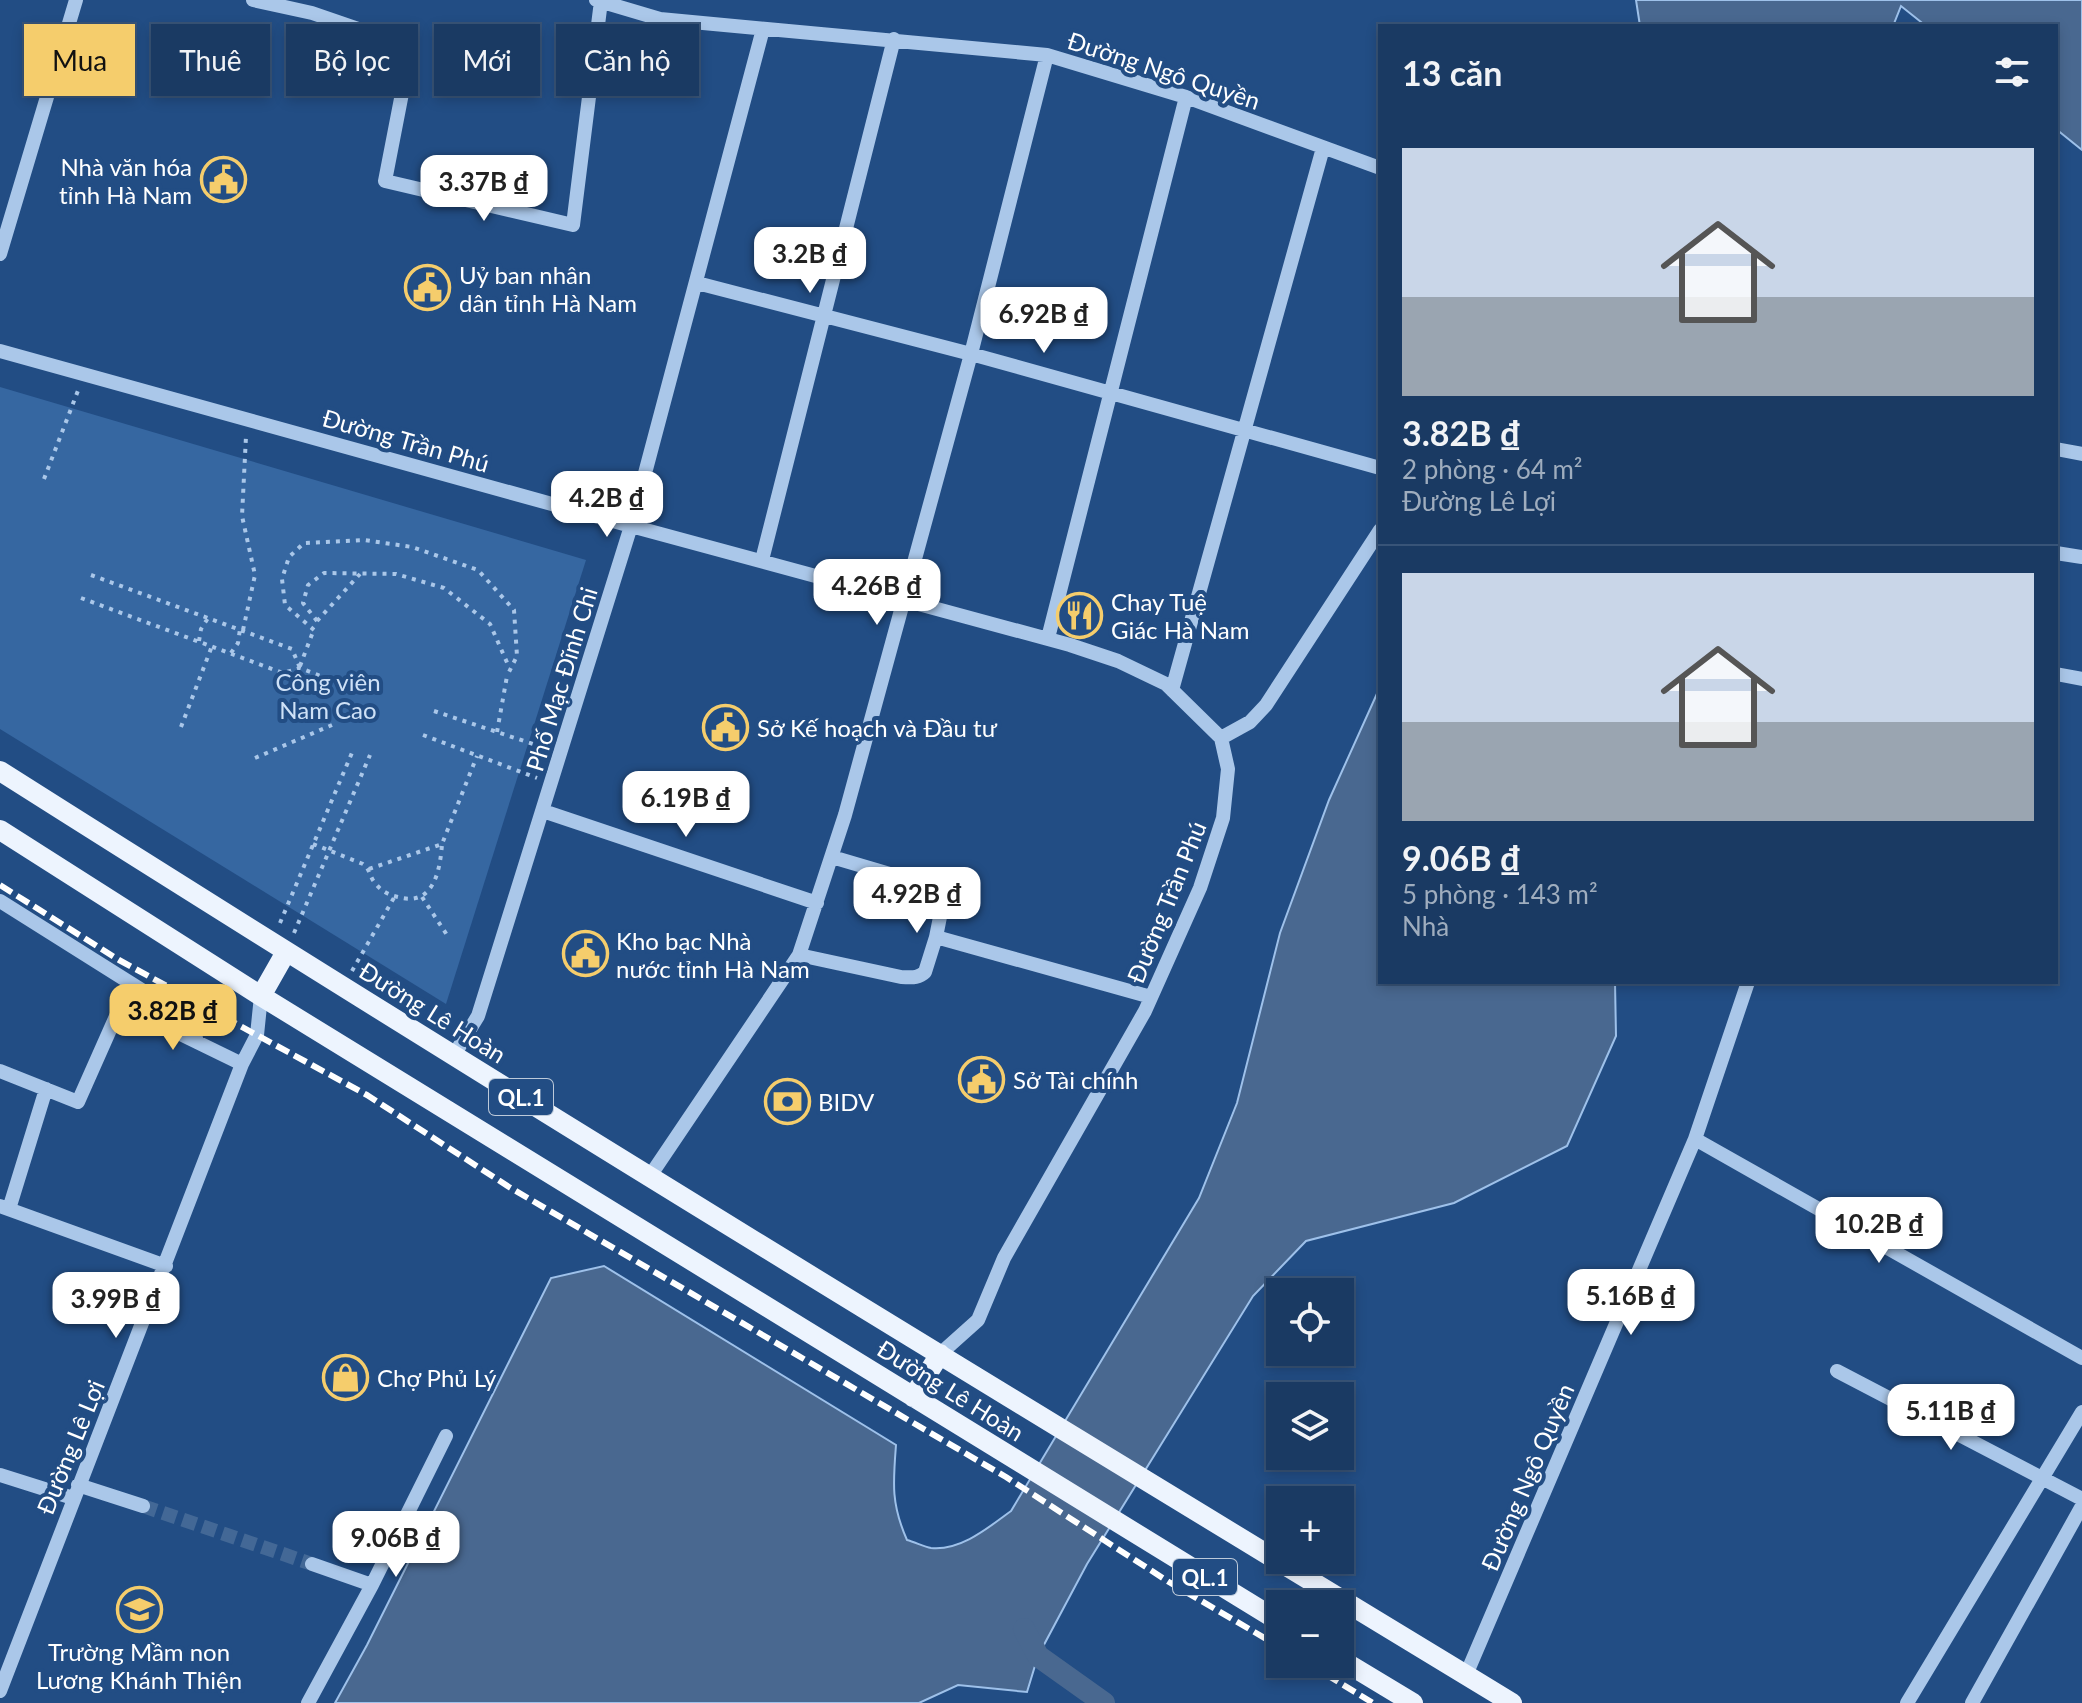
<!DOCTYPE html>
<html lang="vi">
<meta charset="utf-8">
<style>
:root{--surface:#1a3a63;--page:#27456c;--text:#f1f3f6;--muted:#9fadbe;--line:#385478;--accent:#f5cd6c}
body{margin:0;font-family:Lato,sans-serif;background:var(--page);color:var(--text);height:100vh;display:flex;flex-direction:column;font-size:30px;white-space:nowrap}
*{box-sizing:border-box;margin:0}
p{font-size:26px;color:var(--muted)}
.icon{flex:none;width:44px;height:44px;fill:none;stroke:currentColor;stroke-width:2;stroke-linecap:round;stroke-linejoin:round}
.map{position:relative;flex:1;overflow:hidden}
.drawer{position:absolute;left:1378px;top:24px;width:680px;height:960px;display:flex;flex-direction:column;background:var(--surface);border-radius:0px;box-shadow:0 4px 12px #0003,0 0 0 2px var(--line)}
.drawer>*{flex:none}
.guide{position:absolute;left:24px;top:24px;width:760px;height:72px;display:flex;gap:16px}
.tools{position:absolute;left:1266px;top:1278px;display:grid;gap:16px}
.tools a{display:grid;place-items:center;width:88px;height:88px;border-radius:0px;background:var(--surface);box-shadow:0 4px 12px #0003,0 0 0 2px var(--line);font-size:40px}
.price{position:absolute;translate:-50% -68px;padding:0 18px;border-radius:16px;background:#fff;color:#222;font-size:26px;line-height:52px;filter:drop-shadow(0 2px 4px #0008)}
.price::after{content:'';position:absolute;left:50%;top:48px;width:24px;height:18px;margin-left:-12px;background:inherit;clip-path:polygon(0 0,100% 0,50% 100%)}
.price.active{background:var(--accent);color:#111}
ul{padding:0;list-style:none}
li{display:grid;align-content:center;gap:16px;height:424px;padding:0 24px}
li+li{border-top:2px solid var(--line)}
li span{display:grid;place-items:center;height:248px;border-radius:0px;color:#555}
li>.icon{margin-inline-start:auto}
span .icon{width:144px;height:144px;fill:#fffc;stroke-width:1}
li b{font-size:34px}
h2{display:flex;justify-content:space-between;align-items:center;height:96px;padding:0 24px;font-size:34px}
.chip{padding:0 28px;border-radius:0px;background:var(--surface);box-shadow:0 4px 12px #0003,0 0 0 2px var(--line);font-size:28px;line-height:72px}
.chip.active{background:var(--accent);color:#111}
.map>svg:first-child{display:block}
</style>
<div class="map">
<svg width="2082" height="1703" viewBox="0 0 2082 1703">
<rect width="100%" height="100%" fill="#224d84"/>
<!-- green -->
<path fill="#3667a1" d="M0 387 586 560 446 1004 0 729Z"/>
<!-- water -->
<path fill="#496890" stroke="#9ec1ea" stroke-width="2" d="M1636 0H2082V150L2056 129V26H1926L1901 6 1893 26H1640Z
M1380 687V982H1615L1616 1036 1567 1146 1454 1203 1306 1241 1253 1296 1087 1564 1038 1656 1027 1692 958 1685 919 1703H335L367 1645 551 1278 604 1266 896 1445C893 1483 891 1504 907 1540 915 1542 924 1547 931 1548 961 1551 989 1527 1011 1511L1199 1198 1237 1103 1280 933 1329 800Z"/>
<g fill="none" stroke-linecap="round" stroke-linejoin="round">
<!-- canal -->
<path stroke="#496890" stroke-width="22" d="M1024 1629 1038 1656 1104 1703"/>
<!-- minor-tunnel -->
<path stroke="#436896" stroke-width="14" stroke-dasharray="14 7" stroke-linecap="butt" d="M143 1506 312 1564"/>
<!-- path -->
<path stroke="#aac7e9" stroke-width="4" stroke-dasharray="4 6" stroke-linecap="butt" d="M44 479 79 388
M91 575 292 649 300 668
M81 598 283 673 300 668 331 680
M317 621 303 603 308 585 324 573 396 574 444 588 490 624 509 667
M317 621 360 574
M243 630 255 575 242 516 246 436
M314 630 285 605 282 579 289 557 304 543 364 540 412 547 478 570 514 610 517 656 507 676
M199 641 201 629 208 618
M231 653 238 643 240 629
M300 666 314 629
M434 711 545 748
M181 727 212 646
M497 732 507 676
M423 735 537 778
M255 758 332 725
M313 844 363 864C371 870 369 877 376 884 381 891 389 895 398 897 433 907 440 872 442 844
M369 869 442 844 477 756
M422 897 449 938
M280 923 354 748
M294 933 370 755
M352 971 395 896"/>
<!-- minor -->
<path stroke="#aac7e9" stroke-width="14" d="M253 0 312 13 411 47 385 181 573 225 601 1
M596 0 660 19 1047 55 1186 97 1380 168
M0 254 76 0
M697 283 971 354 1380 468
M0 351 631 526 1070 645 1118 661 1166 684 1221 738 1228 769 1223 818 1200 888 1145 1011 1004 1258 978 1320 940 1354
M2056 449 2082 454
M2056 553 2082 557
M762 560 894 39
M1048 638 1186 97
M2056 674 2082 679
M1172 690 1323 148
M1221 738 1250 722 1266 705 1380 530
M543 811 817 903
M0 901 175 1011 193 1028 197 1042
M936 937 1151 997
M799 955 901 977C910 977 918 979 925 972L936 937 944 897 937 888 832 857
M454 1055 478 1016 631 526 763 29
M0 1071 78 1102 121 1005 242 1064
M1695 1139 2082 1358
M650 1176 799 955 845 815 971 354 1047 55
M0 1206 166 1266
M9 1209 46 1089
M1837 1371 2082 1499
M0 1475 73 1498
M78 1485 143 1506
M312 1564 372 1585
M1466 1675 1695 1139 1748 982
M0 1691C79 1481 163 1274 242 1064L257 1035 261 996
M308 1703 372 1585 446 1436
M1907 1703 2082 1412
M1972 1703 2082 1506"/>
<!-- major -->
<path stroke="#edf4fe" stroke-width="20" d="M0 771C500 1088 1006 1396 1512 1703
M0 830 261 996 1280 1622
M261 996 286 952
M913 1397 940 1354
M1340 1659 1413 1703"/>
<!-- rail -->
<path stroke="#fff" stroke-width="6" stroke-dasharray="14 6" stroke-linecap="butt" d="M0 885 119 960 367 1095 509 1187 1006 1477 1169 1582 1280 1647
M1309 1664 1373 1703"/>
</g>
<!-- icons -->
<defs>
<symbol id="civic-ring" viewBox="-11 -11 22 22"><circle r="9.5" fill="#224d84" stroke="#f5cd6c" stroke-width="1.5"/><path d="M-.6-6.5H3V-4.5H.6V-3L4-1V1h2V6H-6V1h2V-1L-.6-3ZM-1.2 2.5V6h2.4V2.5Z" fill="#f5cd6c"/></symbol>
<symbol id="restaurant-ring" viewBox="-11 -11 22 22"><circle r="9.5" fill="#224d84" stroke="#f5cd6c" stroke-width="1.5"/><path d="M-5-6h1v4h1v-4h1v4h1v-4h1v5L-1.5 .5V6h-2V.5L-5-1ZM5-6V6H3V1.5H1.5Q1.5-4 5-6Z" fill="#f5cd6c"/></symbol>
<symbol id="bank-ring" viewBox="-11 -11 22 22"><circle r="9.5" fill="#224d84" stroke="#f5cd6c" stroke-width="1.5"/><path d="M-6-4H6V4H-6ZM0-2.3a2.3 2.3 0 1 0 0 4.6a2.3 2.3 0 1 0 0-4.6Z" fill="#f5cd6c"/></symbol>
<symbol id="shop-ring" viewBox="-11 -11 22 22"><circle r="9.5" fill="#224d84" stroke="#f5cd6c" stroke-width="1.5"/><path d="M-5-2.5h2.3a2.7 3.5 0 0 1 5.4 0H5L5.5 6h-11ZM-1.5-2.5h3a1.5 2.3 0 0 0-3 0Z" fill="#f5cd6c"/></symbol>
<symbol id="school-ring" viewBox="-11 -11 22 22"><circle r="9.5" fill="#224d84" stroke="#f5cd6c" stroke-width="1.5"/><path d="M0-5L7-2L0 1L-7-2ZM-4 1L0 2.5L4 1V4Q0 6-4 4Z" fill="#f5cd6c"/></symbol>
</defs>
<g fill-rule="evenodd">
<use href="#civic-ring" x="198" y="154" width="51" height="51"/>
<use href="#civic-ring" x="402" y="262" width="51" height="51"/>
<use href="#restaurant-ring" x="1054" y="590" width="51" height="51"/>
<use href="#civic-ring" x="700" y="702" width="51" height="51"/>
<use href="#civic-ring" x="560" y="928" width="51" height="51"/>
<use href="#civic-ring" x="956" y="1054" width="51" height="51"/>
<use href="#bank-ring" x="762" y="1076" width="51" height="51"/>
<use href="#shop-ring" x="320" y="1352" width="51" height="51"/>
<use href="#school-ring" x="114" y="1584" width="51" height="51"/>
</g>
<g text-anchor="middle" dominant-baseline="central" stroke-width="8" stroke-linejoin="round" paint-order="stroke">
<!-- shield labels -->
<g fill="#224d84" stroke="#bdcada" stroke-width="2">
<rect x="489" y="1079" width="64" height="36" rx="6"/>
<rect x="1173" y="1559" width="64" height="36" rx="6"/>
</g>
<g font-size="22" font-weight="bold" fill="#fff">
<text x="521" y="1097">QL.1</text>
<text x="1205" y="1577">QL.1</text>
</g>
<!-- street labels -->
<g font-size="24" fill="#fff" stroke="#224d84">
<text transform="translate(1164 70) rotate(18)">Đường Ngô Quyền</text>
<text transform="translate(406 440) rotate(16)">Đường Trần Phú</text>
<text transform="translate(561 679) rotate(-73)">Phố Mạc Đĩnh Chi</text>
<text transform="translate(1166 902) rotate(-68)">Đường Trần Phú</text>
<text transform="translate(433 1012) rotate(32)">Đường Lê Hoàn</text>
<text transform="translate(951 1390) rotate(32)">Đường Lê Hoàn</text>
<text transform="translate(70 1447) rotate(-68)">Đường Lê Lợi</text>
<text transform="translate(1527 1477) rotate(-67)">Đường Ngô Quyền</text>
</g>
<!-- poi labels -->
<g font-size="24" fill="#fff" stroke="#224d84" text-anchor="start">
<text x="192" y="166" text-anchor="end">Nhà văn hóa<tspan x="192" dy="28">tỉnh Hà Nam</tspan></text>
<text x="459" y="274">Uỷ ban nhân<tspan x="459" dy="28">dân tỉnh Hà Nam</tspan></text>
<text x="1111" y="601">Chay Tuệ<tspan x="1111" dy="28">Giác Hà Nam</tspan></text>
<text x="757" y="727">Sở Kế hoạch và Đầu tư</text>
<text x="616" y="940">Kho bạc Nhà<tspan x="616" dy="28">nước tỉnh Hà Nam</tspan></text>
<text x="1013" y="1079">Sở Tài chính</text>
<text x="818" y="1101">BIDV</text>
<text x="377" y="1377">Chợ Phủ Lý</text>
<text x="139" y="1651" text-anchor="middle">Trường Mầm non<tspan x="139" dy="28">Lương Khánh Thiện</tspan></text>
</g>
<!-- park labels -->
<g font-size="24" fill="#cee1f7" stroke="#224d84">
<text x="328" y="681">Công viên<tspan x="328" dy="28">Nam Cao</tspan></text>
</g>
</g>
</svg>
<div class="tools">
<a><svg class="icon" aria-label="locate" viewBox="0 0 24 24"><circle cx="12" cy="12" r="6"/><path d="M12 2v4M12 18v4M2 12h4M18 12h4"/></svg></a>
<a><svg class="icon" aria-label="layers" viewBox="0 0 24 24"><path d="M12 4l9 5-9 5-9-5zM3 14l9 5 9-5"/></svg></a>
<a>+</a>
<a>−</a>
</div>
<b class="price" style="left:484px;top:223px">3.37B ₫</b>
<b class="price" style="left:810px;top:295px">3.2B ₫</b>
<b class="price" style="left:1044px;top:355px">6.92B ₫</b>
<b class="price" style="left:607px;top:539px">4.2B ₫</b>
<b class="price" style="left:877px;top:627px">4.26B ₫</b>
<b class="price" style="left:686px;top:839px">6.19B ₫</b>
<b class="price" style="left:917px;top:935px">4.92B ₫</b>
<b class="price active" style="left:173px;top:1052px">3.82B ₫</b>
<b class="price" style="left:1879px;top:1265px">10.2B ₫</b>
<b class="price" style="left:1631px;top:1337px">5.16B ₫</b>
<b class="price" style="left:116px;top:1340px">3.99B ₫</b>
<b class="price" style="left:1951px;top:1452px">5.11B ₫</b>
<b class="price" style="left:396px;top:1579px">9.06B ₫</b>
<div class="guide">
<a class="chip active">Mua</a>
<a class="chip">Thuê</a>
<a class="chip">Bộ lọc</a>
<a class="chip">Mới</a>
<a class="chip">Căn hộ</a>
</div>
<section class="drawer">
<h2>13 căn<svg class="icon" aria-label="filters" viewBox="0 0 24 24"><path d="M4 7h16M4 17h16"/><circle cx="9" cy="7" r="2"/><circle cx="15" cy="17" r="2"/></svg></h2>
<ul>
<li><span style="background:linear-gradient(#c9d6e8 60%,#9aa5b1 0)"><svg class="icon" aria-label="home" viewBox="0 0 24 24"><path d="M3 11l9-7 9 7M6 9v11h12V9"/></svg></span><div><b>3.82B ₫</b><p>2 phòng · 64 m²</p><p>Đường Lê Lợi</p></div></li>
<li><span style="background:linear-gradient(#c9d6e8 60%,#9aa5b1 0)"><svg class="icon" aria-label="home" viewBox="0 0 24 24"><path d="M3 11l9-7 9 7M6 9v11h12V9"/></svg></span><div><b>9.06B ₫</b><p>5 phòng · 143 m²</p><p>Nhà</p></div></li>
</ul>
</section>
</div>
